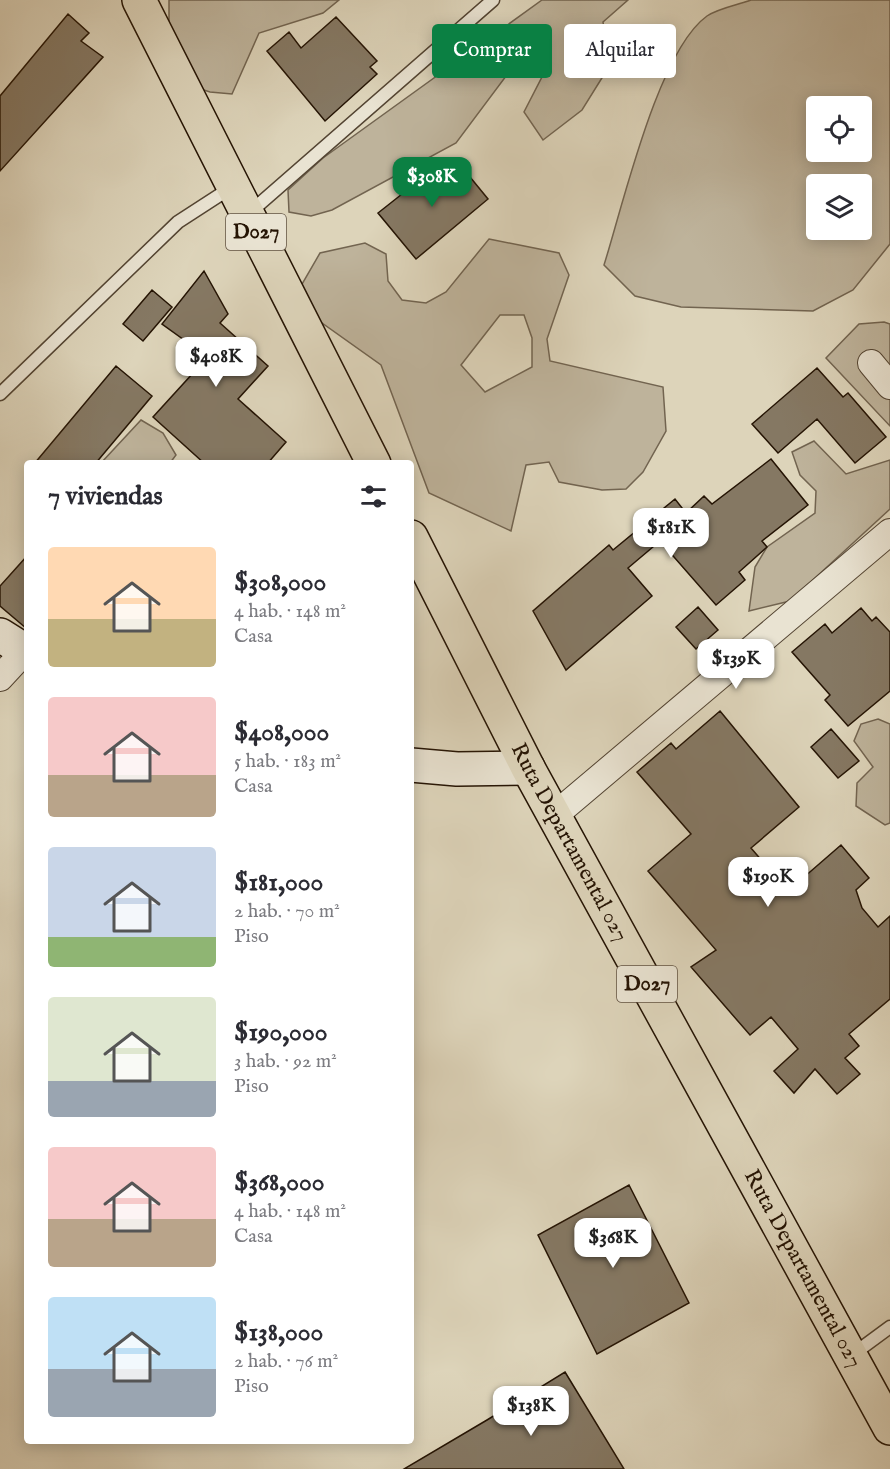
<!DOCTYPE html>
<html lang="es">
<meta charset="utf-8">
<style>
:root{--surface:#fff;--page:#f7f7f7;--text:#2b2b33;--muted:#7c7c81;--accent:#0b8043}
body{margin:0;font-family:"IM FELL English",serif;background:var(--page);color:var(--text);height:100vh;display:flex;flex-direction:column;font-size:22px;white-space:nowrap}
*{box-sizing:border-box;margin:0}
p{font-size:20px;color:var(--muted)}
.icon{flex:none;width:33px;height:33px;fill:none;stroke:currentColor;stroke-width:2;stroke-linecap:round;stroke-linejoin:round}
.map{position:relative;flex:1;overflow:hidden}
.sheet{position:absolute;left:24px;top:460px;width:390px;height:984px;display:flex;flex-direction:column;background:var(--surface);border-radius:6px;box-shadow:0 3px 15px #0003}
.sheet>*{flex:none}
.guide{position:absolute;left:432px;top:24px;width:368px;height:54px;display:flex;gap:12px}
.fabs{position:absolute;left:806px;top:96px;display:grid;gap:12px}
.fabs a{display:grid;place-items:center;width:66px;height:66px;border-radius:6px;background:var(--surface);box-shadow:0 3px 15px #0003;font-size:30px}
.price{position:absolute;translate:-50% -51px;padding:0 14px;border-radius:12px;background:#fff;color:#222;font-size:20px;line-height:39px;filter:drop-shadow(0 2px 3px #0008)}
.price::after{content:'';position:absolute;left:50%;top:36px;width:18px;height:14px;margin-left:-9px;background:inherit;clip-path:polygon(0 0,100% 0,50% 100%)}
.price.selected{background:var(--accent);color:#fff}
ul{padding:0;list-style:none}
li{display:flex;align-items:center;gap:18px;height:150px;padding:0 24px}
li span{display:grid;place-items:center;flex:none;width:168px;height:120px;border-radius:6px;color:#555}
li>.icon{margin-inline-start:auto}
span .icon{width:72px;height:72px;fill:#fffc;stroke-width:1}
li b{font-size:26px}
h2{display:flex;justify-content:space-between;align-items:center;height:72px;padding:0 24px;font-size:26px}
.tag{padding:0 21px;border-radius:6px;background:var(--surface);box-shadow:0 3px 15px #0003;font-size:21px;line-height:54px}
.tag.selected{background:var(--accent);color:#fff}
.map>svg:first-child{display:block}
</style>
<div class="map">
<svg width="890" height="1469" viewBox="0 0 890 1469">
<rect width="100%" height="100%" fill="#ddd4ba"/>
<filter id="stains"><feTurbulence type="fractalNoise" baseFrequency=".00333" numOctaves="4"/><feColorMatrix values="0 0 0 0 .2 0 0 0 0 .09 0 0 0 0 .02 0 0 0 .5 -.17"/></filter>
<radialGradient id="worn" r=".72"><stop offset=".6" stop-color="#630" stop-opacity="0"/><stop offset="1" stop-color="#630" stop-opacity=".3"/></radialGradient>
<!-- green -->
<path fill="#beb39b" stroke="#726450" stroke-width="1.5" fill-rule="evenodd" d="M169 0H339L323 13 259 33 232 94 210 92 188 85 169 44Z
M542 0H628L603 22 610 65 582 110 543 140 524 112 545 71 541 42 512 68 456 143 332 210 311 216 289 212 288 190 323 158Z
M751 0H890V244L853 290 813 311 681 307 635 296 604 265C623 205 658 51 707 16 719 8 738 5 751 0ZM816 106H861V152H816ZM816 184H861V230H816Z
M489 239 559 253 569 275 547 339 550 361 663 387 666 431 643 472 626 489 602 490 559 482 549 462 526 465 511 531 429 493 381 365 308 313 298 291 320 253 365 243 386 254 388 281 402 300 426 303 446 292ZM500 315H524L532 338V367L485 392 461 365Z
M884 322 890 324V426L826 358 859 324Z
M141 420 163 433 176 455 170 463H101Z
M814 441 846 474 890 460V509L790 601 749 611 755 567 767 547 815 513 816 491 800 475 792 452Z
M878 719 890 724V823L885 825 856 806 857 783 873 767 854 741 861 724Z"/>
<!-- building -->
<path fill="#857863" stroke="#251404" stroke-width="1.5" d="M68 14 89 33 81 41 103 57 0 171V96Z
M336 17 377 61 370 67 377 74 325 121 267 51 289 32 301 48Z
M440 164 449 175 461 166 488 199 416 259 378 213Z
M204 271 228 314 220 323 268 366 238 399 286 442 267 464H205L153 417 204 361 195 353 198 350 162 324Z
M152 290 172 307 143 341 123 324Z
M116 366 152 396 95 464H34Z
M817 368 843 397 848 393 886 437 855 463 817 419 778 453 752 424Z
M771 459 808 505 762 541 767 547 739 572 745 580 716 605 660 541 628 568 652 596 566 670 533 611 609 545 613 550 675 499 686 513 704 496 712 504Z
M27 556V629L0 606V586Z
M698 607 718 630 696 649 676 627Z
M861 608 872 621 876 617 890 632V691L848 726 825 700 830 695 792 652 825 624 832 633Z
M720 711 799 807 751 848 788 891 841 845 869 878 856 890 862 908 878 927 890 916V999L849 1034 859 1046 845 1058 860 1074 837 1094 815 1069 794 1093 774 1071 798 1049 771 1017 750 1035 691 967 716 950 648 871 691 834 637 772 671 743 676 749Z
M831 729 859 761 838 778 811 747Z
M629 1185 689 1303 597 1354 538 1235Z
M565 1372 624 1469H404L487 1420Z"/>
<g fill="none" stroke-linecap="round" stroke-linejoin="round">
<defs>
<path id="lane" d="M248 214 493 0
M0 394 178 222 232 187
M852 1355 890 1327"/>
<path id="street" d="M871 363 890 386
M0 678 25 651
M555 815 890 532"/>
<path id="secondary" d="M0 635 27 652
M411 765 457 769 528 768"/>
<g id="primary">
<path d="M139 0 374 464"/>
<path id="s1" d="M411 537 528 768 890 1428"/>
</g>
</defs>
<!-- lane casing -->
<use href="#lane" stroke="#534432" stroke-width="15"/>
<!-- street casing -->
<use href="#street" stroke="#534432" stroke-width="28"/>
<!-- secondary casing -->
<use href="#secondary" stroke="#251404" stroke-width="36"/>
<!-- primary casing -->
<use href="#primary" stroke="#251404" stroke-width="36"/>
<!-- lane -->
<use href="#lane" stroke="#e9e3d2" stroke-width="12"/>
<!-- street -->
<use href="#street" stroke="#e9e3d2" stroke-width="26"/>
<!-- secondary -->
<use href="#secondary" stroke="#e9e3d2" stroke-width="33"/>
<!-- primary -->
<use href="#primary" stroke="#ddd4ba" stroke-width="33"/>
</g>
<g text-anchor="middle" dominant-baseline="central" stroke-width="4.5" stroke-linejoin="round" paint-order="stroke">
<!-- shield labels -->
<g fill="#e9e3d2" stroke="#605242" stroke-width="1.5">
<rect x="226" y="214" width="60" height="36" rx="4.5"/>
<rect x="617" y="966" width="60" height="36" rx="4.5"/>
</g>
<g font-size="21" font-weight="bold" fill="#251404">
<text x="256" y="232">D027</text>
<text x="647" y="984">D027</text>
</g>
<!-- street labels -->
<g font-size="22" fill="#251404" stroke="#e9e3d2">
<text stroke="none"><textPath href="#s1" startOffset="344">Ruta Departamental 027</textPath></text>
<text stroke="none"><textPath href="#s1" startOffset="830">Ruta Departamental 027</textPath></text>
</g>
</g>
<rect width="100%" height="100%" filter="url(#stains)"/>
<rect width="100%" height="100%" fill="url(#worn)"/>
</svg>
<div class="fabs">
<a><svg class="icon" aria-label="locate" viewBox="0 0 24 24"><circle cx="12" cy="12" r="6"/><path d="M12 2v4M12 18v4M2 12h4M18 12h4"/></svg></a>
<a><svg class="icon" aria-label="layers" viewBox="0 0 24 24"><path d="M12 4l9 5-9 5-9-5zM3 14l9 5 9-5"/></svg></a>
</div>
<b class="price selected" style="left:432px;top:208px">$308K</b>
<b class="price" style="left:216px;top:388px">$408K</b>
<b class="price" style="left:671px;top:559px">$181K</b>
<b class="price" style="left:736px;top:690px">$139K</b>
<b class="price" style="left:768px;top:908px">$190K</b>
<b class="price" style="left:613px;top:1269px">$368K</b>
<b class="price" style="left:531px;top:1437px">$138K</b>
<div class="guide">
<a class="tag selected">Comprar</a>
<a class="tag">Alquilar</a>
</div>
<section class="sheet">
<h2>7 viviendas<svg class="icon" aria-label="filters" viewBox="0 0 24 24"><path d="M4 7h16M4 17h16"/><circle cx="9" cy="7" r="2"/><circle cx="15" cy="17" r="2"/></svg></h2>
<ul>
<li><span style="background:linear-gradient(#ffd9b3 60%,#c2b280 0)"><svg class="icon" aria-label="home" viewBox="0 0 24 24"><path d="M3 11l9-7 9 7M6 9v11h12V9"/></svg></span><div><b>$308,000</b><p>4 hab. · 148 m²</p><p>Casa</p></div></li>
<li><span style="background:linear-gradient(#f6c9c9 65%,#b9a48a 0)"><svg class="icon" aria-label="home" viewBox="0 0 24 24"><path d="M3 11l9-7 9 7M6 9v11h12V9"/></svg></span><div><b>$408,000</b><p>5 hab. · 183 m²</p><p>Casa</p></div></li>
<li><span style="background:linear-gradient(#c9d6e8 75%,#8fb573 0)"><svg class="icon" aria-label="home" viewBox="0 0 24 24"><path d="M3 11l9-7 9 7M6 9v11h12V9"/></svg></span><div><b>$181,000</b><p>2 hab. · 70 m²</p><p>Piso</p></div></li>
<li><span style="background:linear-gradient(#dfe7d0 70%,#9aa5b1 0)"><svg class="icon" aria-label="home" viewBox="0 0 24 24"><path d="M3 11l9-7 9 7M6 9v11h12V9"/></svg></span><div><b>$190,000</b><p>3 hab. · 92 m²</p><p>Piso</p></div></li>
<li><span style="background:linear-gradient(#f6c9c9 60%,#b9a48a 0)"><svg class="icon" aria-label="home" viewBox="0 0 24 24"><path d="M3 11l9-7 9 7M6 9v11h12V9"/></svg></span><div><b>$368,000</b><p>4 hab. · 148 m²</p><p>Casa</p></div></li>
<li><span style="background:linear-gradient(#bfe0f5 60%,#9aa5b1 0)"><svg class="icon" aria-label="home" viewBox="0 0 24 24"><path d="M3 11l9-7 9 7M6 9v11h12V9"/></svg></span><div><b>$138,000</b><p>2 hab. · 76 m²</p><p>Piso</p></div></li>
</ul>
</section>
</div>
